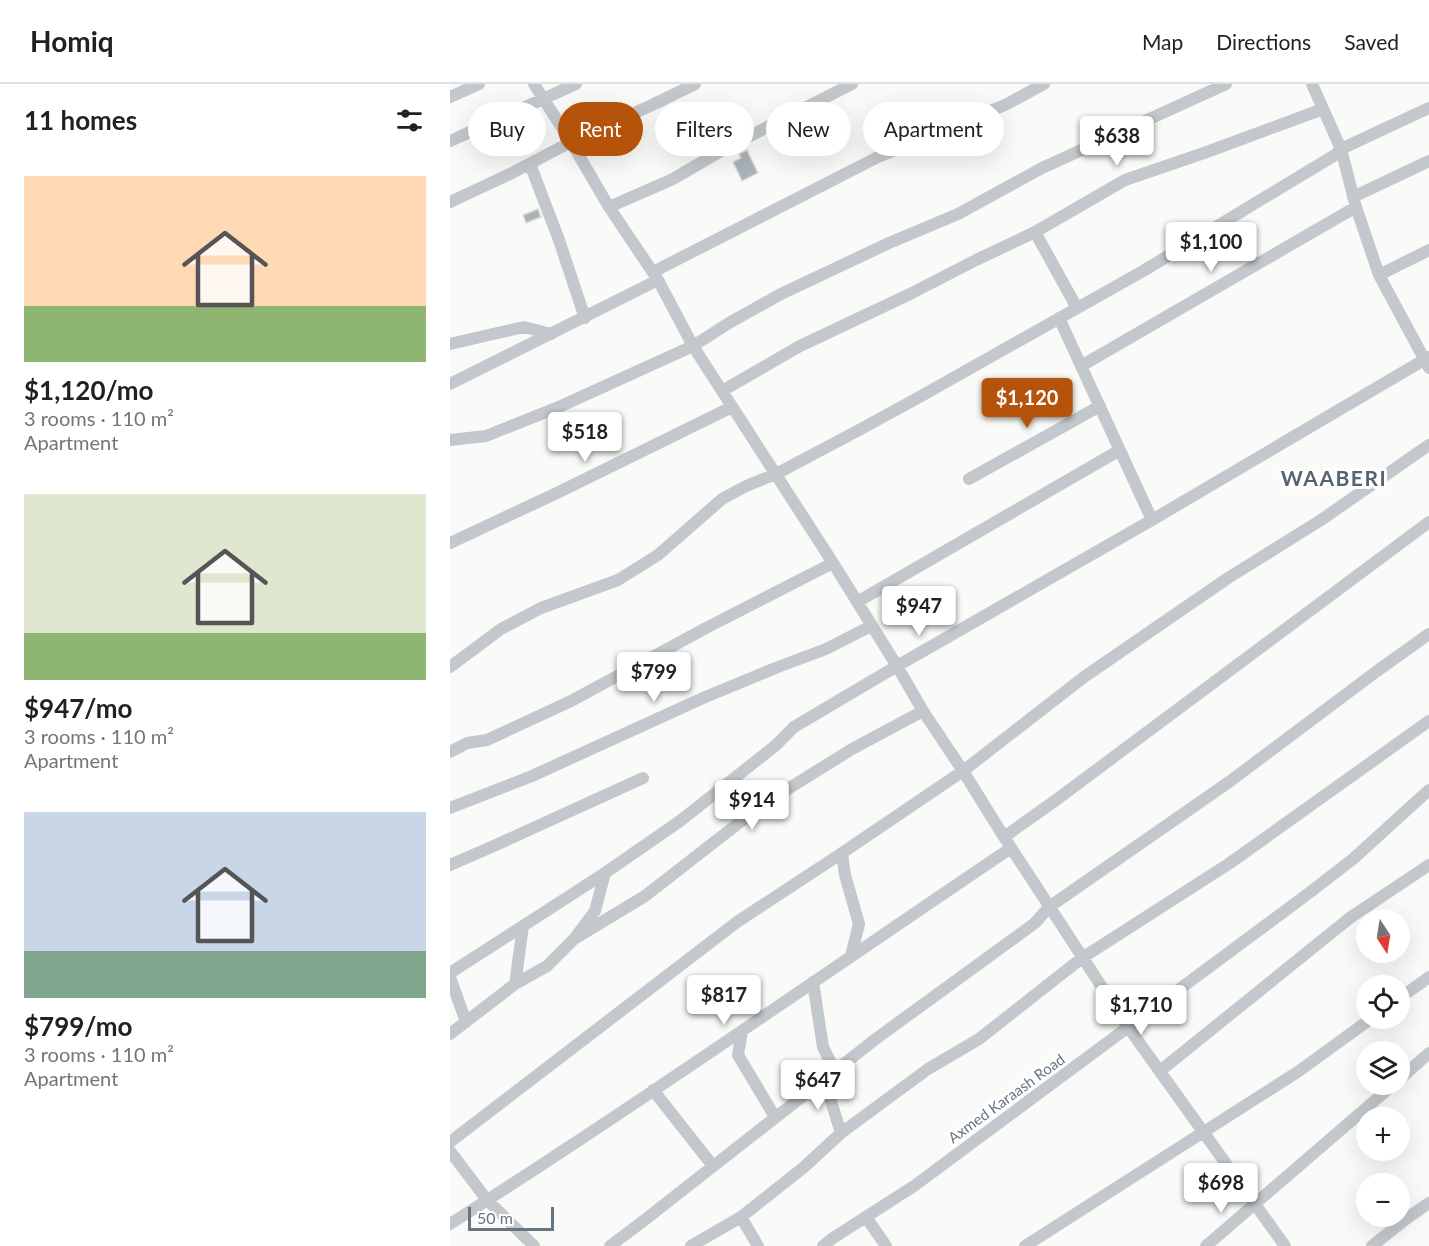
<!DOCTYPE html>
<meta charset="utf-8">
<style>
:root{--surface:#fff;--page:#f2f2f2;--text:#202124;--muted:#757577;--line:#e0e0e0;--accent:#b45309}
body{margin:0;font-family:Lato,sans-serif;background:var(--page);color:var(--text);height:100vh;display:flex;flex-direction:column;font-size:22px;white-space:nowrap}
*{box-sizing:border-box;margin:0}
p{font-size:20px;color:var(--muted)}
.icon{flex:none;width:33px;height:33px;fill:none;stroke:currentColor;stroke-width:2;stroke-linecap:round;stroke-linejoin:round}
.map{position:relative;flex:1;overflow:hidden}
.drawer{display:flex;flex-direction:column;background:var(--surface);width:450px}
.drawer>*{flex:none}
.top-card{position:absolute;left:18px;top:18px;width:570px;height:54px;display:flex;gap:12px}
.needle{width:39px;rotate:168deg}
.controls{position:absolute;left:906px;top:825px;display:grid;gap:12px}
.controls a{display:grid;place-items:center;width:54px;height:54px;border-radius:50%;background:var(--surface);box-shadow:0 6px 24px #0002;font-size:30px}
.scale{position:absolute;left:18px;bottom:15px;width:86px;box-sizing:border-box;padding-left:6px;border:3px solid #657683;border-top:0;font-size:16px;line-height:21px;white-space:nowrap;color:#657683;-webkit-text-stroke:4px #fff;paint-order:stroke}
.price{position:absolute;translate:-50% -51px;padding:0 14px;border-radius:6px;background:#fff;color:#222;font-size:20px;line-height:39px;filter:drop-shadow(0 2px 3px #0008)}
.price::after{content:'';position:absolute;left:50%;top:36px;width:18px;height:14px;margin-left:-9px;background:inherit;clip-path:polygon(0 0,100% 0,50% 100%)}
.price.current{background:var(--accent);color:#fff}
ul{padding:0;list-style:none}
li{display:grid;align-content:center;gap:12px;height:318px;padding:0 24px}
li span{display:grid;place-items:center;height:186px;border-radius:0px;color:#555}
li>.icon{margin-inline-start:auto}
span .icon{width:108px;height:108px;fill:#fffc;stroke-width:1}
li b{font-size:26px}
h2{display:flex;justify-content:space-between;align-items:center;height:72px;padding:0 24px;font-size:26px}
.tag{padding:0 21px;border-radius:27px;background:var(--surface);box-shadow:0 6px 24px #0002;font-size:21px;line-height:54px}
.tag.current{background:var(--accent);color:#fff}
header{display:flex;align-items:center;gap:36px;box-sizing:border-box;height:84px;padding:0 30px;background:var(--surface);border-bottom:2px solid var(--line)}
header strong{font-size:28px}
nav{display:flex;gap:33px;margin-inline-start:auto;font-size:21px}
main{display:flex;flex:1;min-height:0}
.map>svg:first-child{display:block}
</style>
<header>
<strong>Homiq</strong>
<nav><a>Map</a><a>Directions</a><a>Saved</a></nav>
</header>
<main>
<section class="drawer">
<h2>11 homes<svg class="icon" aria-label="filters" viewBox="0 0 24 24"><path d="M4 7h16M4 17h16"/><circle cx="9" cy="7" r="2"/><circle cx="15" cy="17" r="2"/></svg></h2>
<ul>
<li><span style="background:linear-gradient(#ffd9b3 70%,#8fb573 0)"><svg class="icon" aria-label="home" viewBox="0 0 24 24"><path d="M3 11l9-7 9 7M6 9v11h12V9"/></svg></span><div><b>$1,120/mo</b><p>3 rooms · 110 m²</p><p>Apartment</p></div></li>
<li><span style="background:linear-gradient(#dfe7d0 75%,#8fb573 0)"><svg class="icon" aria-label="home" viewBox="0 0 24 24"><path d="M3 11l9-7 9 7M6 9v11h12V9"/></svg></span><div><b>$947/mo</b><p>3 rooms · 110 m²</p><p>Apartment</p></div></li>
<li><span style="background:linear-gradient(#c9d6e8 75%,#7fa58c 0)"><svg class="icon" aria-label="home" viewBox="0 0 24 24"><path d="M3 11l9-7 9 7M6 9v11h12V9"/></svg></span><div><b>$799/mo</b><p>3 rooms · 110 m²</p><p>Apartment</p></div></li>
</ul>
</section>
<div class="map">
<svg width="979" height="1162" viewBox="0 0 979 1162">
<rect width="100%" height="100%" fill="#fafaf8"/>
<!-- building -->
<path fill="#aab3b9" stroke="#dcdcda" stroke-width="1.5" d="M297 66 308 89 292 97 283 78 291 74 289 70Z
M88 125 91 133 76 139 73 131Z"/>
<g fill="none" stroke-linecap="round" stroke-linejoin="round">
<!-- street -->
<path stroke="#c3c8cc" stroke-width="12" d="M84 0 121 58 159 123 208 196 243 262 383 479 447 582 473 627 513 687 554 753 678 943 835 1162
M862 0 891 65 906 123 929 191 979 284
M0 13 29 0
M0 57 126 0
M80 80 109 156 135 234
M903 113 979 77
M0 118 60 90 121 58 202 21 245 0
M159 123 223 95 276 64 402 0
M203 188 428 73 555 21 594 0
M929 191 979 166
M627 224 585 148 675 96 754 69 873 25
M609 234 702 436
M0 260 74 243 101 250
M631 282 906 123
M0 300 208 196
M272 307 350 262 460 210 526 176 585 148
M0 356 36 352 111 322 243 262 279 239 331 210 439 159 508 130 592 84 776 0
M519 395 650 322
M0 459 109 408 282 323
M407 518 670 366
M0 583 51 545 91 524 168 496 208 471 272 415 296 402 326 390 409 346 473 311 693 187 885 71 891 65 979 24
M0 668 17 659 37 656 121 617 256 544 383 479
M0 724 82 692 253 614 328 583 376 565 421 542
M554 753 606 716 979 438
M392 769 395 791 409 840 401 872
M0 781 46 761 193 694
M124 855 195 812 312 721 402 665 473 627
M0 889 155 789 230 737 325 662 344 643 447 582 702 436 979 273
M0 893 16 938
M363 898 373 963 385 987
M65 900 73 842
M950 914 979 893
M292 947 288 971 325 1033
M0 950 65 900 97 882 124 855 145 827 155 789
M710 987 901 833 979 781
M374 995 391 1049
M950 995 979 969
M203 1006 263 1082
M0 1058 287 838 392 769 513 687 634 593 778 494 871 436 979 361
M0 1067 37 1116 84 1162
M291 1133 308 1162
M416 1133 436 1162
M0 1140C190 1019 374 890 561 764
M160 1162 192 1138 427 954 585 839 599 823 779 698 927 587 979 550
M241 1162 291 1133 353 1084 391 1049 478 985 529 955 632 874 780 779 979 637
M373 1162 383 1154 464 1102 859 809 903 775 979 706
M575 1162 849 987 922 934
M756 1162 944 1000
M922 1162 956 1135 979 1119"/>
</g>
<g text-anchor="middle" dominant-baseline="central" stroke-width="6" stroke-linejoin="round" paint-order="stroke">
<!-- street labels -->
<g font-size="15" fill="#657683" stroke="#fff">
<text transform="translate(556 1014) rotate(-36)">Axmed Karaash Road</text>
</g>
<!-- district labels -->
<g font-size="21" font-weight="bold" letter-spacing="1.5" fill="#57646e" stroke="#fff">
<text x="884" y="393">WAABERI</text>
</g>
</g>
</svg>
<div class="controls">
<a><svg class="needle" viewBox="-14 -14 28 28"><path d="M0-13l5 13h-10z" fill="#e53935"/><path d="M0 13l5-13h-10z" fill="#757577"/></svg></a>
<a><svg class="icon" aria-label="locate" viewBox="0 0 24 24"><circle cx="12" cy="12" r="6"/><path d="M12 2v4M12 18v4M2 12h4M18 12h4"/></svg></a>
<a><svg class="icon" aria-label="layers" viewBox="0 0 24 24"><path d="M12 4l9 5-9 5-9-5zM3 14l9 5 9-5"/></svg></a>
<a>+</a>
<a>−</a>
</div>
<div class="scale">50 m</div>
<b class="price" style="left:667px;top:83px">$638</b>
<b class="price" style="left:761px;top:189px">$1,100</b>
<b class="price current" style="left:577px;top:345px">$1,120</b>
<b class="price" style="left:135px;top:379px">$518</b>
<b class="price" style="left:469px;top:553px">$947</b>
<b class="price" style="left:204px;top:619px">$799</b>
<b class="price" style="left:302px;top:747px">$914</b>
<b class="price" style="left:274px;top:942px">$817</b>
<b class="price" style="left:691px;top:952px">$1,710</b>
<b class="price" style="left:368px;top:1027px">$647</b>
<b class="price" style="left:771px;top:1130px">$698</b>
<div class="top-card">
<a class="tag">Buy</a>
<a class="tag current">Rent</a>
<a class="tag">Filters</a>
<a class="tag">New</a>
<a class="tag">Apartment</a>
</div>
</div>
</main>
